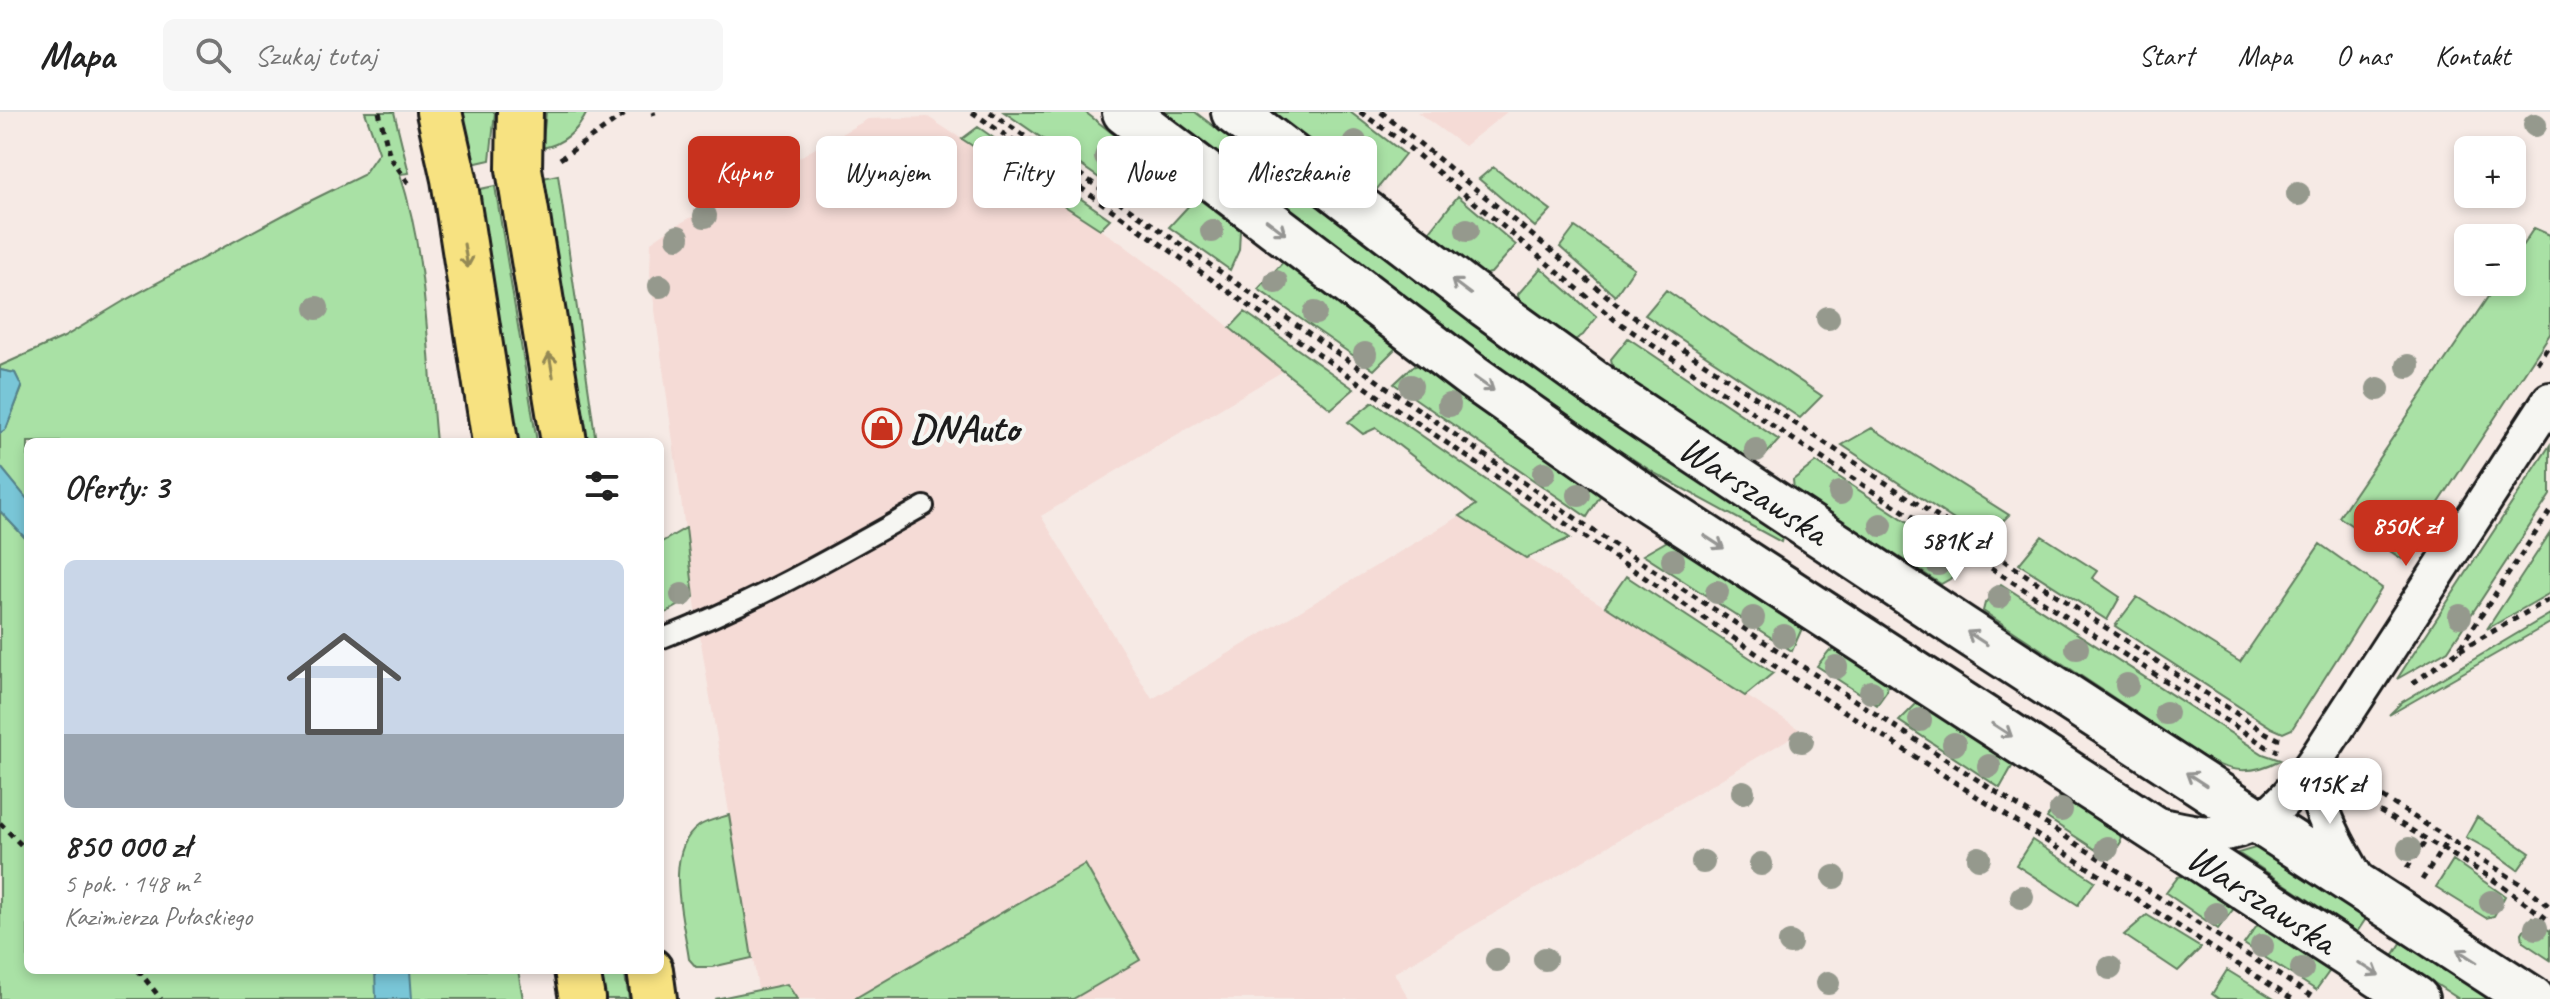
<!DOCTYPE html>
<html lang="pl">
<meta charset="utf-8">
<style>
:root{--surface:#fff;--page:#f6f6f6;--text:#222;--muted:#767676;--line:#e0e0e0;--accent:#c8321e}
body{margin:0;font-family:Caveat,sans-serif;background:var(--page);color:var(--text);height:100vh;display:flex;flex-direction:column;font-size:30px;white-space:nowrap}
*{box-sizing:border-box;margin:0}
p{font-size:26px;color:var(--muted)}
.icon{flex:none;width:44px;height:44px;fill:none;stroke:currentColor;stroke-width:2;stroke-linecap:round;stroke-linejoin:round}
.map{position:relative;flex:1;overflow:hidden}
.side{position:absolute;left:24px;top:326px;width:640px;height:536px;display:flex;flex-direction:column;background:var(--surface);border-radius:12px;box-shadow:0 4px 12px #0003}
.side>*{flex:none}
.guide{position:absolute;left:688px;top:24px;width:760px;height:72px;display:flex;gap:16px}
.controls{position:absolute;left:2454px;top:24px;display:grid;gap:16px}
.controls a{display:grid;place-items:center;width:72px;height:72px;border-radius:12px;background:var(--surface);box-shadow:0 4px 12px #0003;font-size:40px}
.price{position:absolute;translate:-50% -68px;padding:0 18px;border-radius:16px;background:#fff;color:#222;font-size:26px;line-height:52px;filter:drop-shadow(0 2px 4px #0008)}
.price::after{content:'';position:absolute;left:50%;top:48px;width:24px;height:18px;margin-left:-12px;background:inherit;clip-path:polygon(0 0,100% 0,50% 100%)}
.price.active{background:var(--accent);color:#fff}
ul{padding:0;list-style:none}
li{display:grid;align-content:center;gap:16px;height:424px;padding:0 40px}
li+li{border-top:2px solid var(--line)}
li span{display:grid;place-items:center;height:248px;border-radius:12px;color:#555}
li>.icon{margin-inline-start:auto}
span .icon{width:144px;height:144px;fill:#fffc;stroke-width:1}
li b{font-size:34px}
h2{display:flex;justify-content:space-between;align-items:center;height:96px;padding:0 40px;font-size:34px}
.pill{padding:0 28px;border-radius:12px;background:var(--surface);box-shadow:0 4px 12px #0003;font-size:28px;line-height:72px}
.pill.active{background:var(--accent);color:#fff}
header{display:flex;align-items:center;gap:48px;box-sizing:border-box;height:112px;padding:0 40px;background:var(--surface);border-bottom:2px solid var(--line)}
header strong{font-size:38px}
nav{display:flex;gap:44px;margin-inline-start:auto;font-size:28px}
.search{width:560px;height:72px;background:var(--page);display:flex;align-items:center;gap:20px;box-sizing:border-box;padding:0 28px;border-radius:12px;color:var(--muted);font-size:30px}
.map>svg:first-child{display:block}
</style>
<header>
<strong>Mapa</strong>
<div class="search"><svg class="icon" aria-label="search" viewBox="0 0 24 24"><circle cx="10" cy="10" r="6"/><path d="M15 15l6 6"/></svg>Szukaj tutaj</div>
<nav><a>Start</a><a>Mapa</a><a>O nas</a><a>Kontakt</a></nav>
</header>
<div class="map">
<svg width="2550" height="887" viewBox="0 0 2550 887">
<rect width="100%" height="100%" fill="#f6eae5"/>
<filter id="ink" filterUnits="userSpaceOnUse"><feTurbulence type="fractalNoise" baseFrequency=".0125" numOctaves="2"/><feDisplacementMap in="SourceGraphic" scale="16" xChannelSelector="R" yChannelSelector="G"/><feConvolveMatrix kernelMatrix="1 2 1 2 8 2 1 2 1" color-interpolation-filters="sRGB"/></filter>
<g filter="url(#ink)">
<!-- built -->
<path fill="#f5dbd6" d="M1417 0H1507L1464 34Z
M928 5 1121 131 1194 186 1283 259 1041 404 1152 587 1460 404 1802 619 1394 861 1409 887H797L786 872 758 877 698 512 650 162 651 130 670 117 868 7Z"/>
<!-- green -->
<path fill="#a9e1a5" stroke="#627e60" stroke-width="2" d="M365 0H394L409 61 400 62C428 147 427 242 436 330H28V388L25 385 0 354V321L6 317 22 276 15 261 0 258V254L64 225 127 187 302 93 363 63 379 40Z
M459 0H495L490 48 472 52Z
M546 0H587C579 18 562 33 542 36Z
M1004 0H1085L1148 49 1128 86Z
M1159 0H1195L1375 138 1539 259 1783 423 1781 430 1656 362 1579 312 1506 261Z
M1267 0H1350L1405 42 1373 82Z
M978 15 1110 107 1100 117 962 27Z
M1493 55 1551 98 1535 115 1479 67Z
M558 63 596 330H587L543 66Z
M495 74 537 330H516L475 78Z
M1458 84 1516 133 1491 161 1481 163 1427 123Z
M1200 88 1240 118 1239 138 1230 158 1169 115 1193 89Z
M1575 115 1634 156 1615 184 1560 135Z
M2534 116 2550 123V222L2402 447 2339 405 2498 170H2512V149Z
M1284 149 1397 235 1374 258 1258 177Z
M1541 156 1597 205 1583 223 1573 229 1519 190 1518 182Z
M1666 178 1822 284 1800 306 1645 203Z
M1245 200 1354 277 1331 297 1230 216Z
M1628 226 1779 328 1763 346 1752 350 1613 257 1611 247Z
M1422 252 1602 381 1587 405 1394 272 1412 255Z
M1373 290 1570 426 1526 446 1460 404 1476 393 1376 316 1363 322 1348 310Z
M1872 316 2009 403 1984 428 1842 333Z
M2550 333V383L2448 538 2397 567Z
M1816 350 1967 449 1950 467 1941 472 1794 378 1793 368Z
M0 399 28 429V858H518L523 887H0Z
M686 416 694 485 660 504V431Z
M2550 421V481L2487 517Z
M2042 424 2097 459 2092 466 2120 485 2107 508 2019 452Z
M1671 427 1803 514 1792 539 1643 443Z
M2320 432 2382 476 2292 617 2283 621 2272 616 2115 514 2137 485 2240 550Z
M1626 464 1773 561 1745 584 1605 494Z
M2001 472 2263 642 2280 648C2252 663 2230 661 2203 645L1983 499 1985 491Z
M2550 502V511L2389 603 2402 590Z
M1838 537 1888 570 1887 579 1877 593 1817 554 1829 539Z
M1919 589 2014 651 2000 676 1899 609Z
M2062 682 2120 720 2121 730 2110 747 2047 706Z
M729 703 752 846 712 855H696L689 847C684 809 662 740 699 714 708 708 720 706 729 703Z
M2477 705 2530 741 2518 758 2493 740 2466 725Z
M2032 728 2095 769 2078 793 2016 753Z
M2255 736 2265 737 2367 805 2357 820 2238 741Z
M2453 748 2505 784 2494 804 2486 806 2436 775Z
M1085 752 1140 848 1073 887H854Z
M2187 763 2235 795 2218 817 2166 781 2178 765Z
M2147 803 2201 836 2178 859 2124 823Z
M2532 805 2550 819V848L2523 830 2522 821Z
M2259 811 2331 857 2316 878 2244 832Z
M2403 828 2493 887H2459L2393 844Z
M601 858H624L629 887H606Z
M2227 858 2274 887H2219L2212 882Z
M787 872 797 887H715Z"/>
<!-- water -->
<path fill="#79c6d7" stroke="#54828c" stroke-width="2" d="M0 258 15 261 22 275 6 317 0 321Z
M0 354 28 388V429L0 399Z
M375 858H410L412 887H376Z"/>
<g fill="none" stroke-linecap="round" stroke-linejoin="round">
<defs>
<path id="service" d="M660 527C753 492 838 442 924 394"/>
<path id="minor" d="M2310 656C2320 702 2336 733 2360 772
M2157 713C2175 716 2195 722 2213 722 2262 721 2293 682 2319 643L2550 288"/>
<path id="secondary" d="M1125 0 1473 265 1648 388 2416 887
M1234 0 1486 193 1615 286 1960 515 2532 887"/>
<path id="primary" d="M439 0 454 67 495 330
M520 0 519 57 564 330
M577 858 582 887
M650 858 654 887"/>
</defs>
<!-- service casing -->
<use href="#service" stroke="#1c1c1c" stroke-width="24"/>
<!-- minor casing -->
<use href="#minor" stroke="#1c1c1c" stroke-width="40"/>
<!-- secondary casing -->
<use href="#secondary" stroke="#1c1c1c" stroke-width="50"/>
<!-- primary casing -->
<use href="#primary" stroke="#1c1c1c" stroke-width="50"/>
<!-- path -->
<path stroke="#1c1c1c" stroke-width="5" stroke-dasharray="6 6" stroke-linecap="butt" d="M379 0 390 45 410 73
M653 0 654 3
M972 0 1391 293 1791 565 2292 887
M990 0 1601 424 2316 887
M1360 0 1401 29 1615 208 1803 334 2267 635 2278 639
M1381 0 1629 202 2266 621 2278 627 2285 628
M560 47 628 0
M2537 251 2550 232
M2460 538 2550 487
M2413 571 2457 540 2550 399
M2352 666 2529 777 2550 795
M2359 687 2488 764 2550 809
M0 711 28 740
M2407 756 2427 727
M2422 768 2449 726
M138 858 161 887"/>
<!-- service -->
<use href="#service" stroke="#f6f6f2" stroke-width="18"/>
<!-- minor -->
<use href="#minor" stroke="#f6f6f2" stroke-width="34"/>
<!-- secondary -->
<use href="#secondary" stroke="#f6f6f2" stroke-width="44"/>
<!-- primary -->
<use href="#primary" stroke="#f7e281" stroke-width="44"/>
</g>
<!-- trees -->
<g fill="#95998d">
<circle cx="2535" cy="13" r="12"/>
<circle cx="1355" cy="30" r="12"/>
<circle cx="1106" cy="45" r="12"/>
<circle cx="2298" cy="82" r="12"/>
<circle cx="705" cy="104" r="12"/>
<circle cx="1467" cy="118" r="12"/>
<circle cx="1212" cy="119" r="12"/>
<circle cx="678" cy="125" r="12"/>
<circle cx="1276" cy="170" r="12"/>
<circle cx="660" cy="174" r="12"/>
<circle cx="317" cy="196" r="12"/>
<circle cx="1315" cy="201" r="12"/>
<circle cx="1828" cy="206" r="12"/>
<circle cx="1365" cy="242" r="12"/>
<circle cx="2408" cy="254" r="12"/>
<circle cx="1411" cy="274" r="12"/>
<circle cx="2378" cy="277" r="12"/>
<circle cx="1449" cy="293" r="12"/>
<circle cx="1756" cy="338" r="12"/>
<circle cx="1544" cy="361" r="12"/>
<circle cx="1840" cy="381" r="12"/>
<circle cx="1579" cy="383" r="12"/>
<circle cx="1881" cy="413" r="12"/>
<circle cx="1673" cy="448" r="12"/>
<circle cx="1938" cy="452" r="12"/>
<circle cx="1717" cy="480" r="12"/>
<circle cx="682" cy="483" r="12"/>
<circle cx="1999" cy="485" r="12"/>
<circle cx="2460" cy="504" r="12"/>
<circle cx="1753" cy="506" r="12"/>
<circle cx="1784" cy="524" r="12"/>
<circle cx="2077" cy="536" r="12"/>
<circle cx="1836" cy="555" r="12"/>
<circle cx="2127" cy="573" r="12"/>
<circle cx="1871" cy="580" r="12"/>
<circle cx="2166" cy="601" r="12"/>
<circle cx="1920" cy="608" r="12"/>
<circle cx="1802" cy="629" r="12"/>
<circle cx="1954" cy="632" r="12"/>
<circle cx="1989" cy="654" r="12"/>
<circle cx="1743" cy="680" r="12"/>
<circle cx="2061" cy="698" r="12"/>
<circle cx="2107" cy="736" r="12"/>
<circle cx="2409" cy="737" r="12"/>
<circle cx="1979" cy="746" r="12"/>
<circle cx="1703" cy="750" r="12"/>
<circle cx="1761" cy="752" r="12"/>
<circle cx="1834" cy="765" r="12"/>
<circle cx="2022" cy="785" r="12"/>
<circle cx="2491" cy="790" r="12"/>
<circle cx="2216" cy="802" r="12"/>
<circle cx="2536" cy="816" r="12"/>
<circle cx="1790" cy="831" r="12"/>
<circle cx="2262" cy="834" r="12"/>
<circle cx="1545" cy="847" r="12"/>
<circle cx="1497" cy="848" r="12"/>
<circle cx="2110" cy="856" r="12"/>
<circle cx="2302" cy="857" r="12"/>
<circle cx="1828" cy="871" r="12"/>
</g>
<!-- one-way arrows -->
<defs><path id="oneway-shaft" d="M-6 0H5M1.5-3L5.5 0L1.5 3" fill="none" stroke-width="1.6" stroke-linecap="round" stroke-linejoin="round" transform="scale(2)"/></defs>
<g stroke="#949492">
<use href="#oneway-shaft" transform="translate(1276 115) rotate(37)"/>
<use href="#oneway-shaft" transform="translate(1461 175) rotate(-143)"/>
<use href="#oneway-shaft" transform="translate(1484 272) rotate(35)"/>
<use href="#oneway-shaft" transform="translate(1714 430) rotate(33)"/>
<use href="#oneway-shaft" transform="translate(1977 526) rotate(-147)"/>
<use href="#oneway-shaft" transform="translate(2002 618) rotate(33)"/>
<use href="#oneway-shaft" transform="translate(2196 667) rotate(-147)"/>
<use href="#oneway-shaft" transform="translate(2467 844) rotate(-147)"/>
<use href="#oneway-shaft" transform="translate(2369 857) rotate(32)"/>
</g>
<g stroke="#948954">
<use href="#oneway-shaft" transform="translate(466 144) rotate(81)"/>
<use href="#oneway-shaft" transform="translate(551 253) rotate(-100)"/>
</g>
</g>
<!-- icons -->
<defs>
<symbol id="shop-ring" viewBox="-11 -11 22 22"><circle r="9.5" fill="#f6f6f2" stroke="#c8321e" stroke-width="1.5"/><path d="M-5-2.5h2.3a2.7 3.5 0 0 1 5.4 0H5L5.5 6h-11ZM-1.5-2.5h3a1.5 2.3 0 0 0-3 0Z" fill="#c8321e"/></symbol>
</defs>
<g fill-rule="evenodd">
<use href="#shop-ring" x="860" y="294" width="44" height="44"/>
</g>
<g text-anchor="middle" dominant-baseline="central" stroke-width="8" stroke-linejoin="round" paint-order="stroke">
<!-- poi labels -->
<g font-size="40" font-weight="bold" fill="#1c1c1c" stroke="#f6f6f2" text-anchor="start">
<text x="910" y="316">DNAuto</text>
</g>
<!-- street labels -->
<g font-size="40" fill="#1c1c1c" stroke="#f6f6f2">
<text transform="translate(1754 378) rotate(33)">Warszawska</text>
<text transform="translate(2262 787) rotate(33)">Warszawska</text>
</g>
</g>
</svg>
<div class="controls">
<a>+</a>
<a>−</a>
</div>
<b class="price active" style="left:2406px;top:456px">850K zł</b>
<b class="price" style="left:1955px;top:471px">581K zł</b>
<b class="price" style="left:2330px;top:714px">415K zł</b>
<div class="guide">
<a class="pill active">Kupno</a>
<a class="pill">Wynajem</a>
<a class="pill">Filtry</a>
<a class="pill">Nowe</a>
<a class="pill">Mieszkanie</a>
</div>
<section class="side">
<h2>Oferty: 3<svg class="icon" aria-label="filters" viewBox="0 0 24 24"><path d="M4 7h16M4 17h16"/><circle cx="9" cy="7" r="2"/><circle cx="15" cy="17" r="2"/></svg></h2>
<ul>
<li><span style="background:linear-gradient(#c9d6e8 70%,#9aa5b1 0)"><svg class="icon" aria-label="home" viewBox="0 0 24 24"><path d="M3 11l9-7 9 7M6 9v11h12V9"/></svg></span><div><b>850 000 zł</b><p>5 pok. · 148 m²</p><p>Kazimierza Pułaskiego</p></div></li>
</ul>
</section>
</div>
